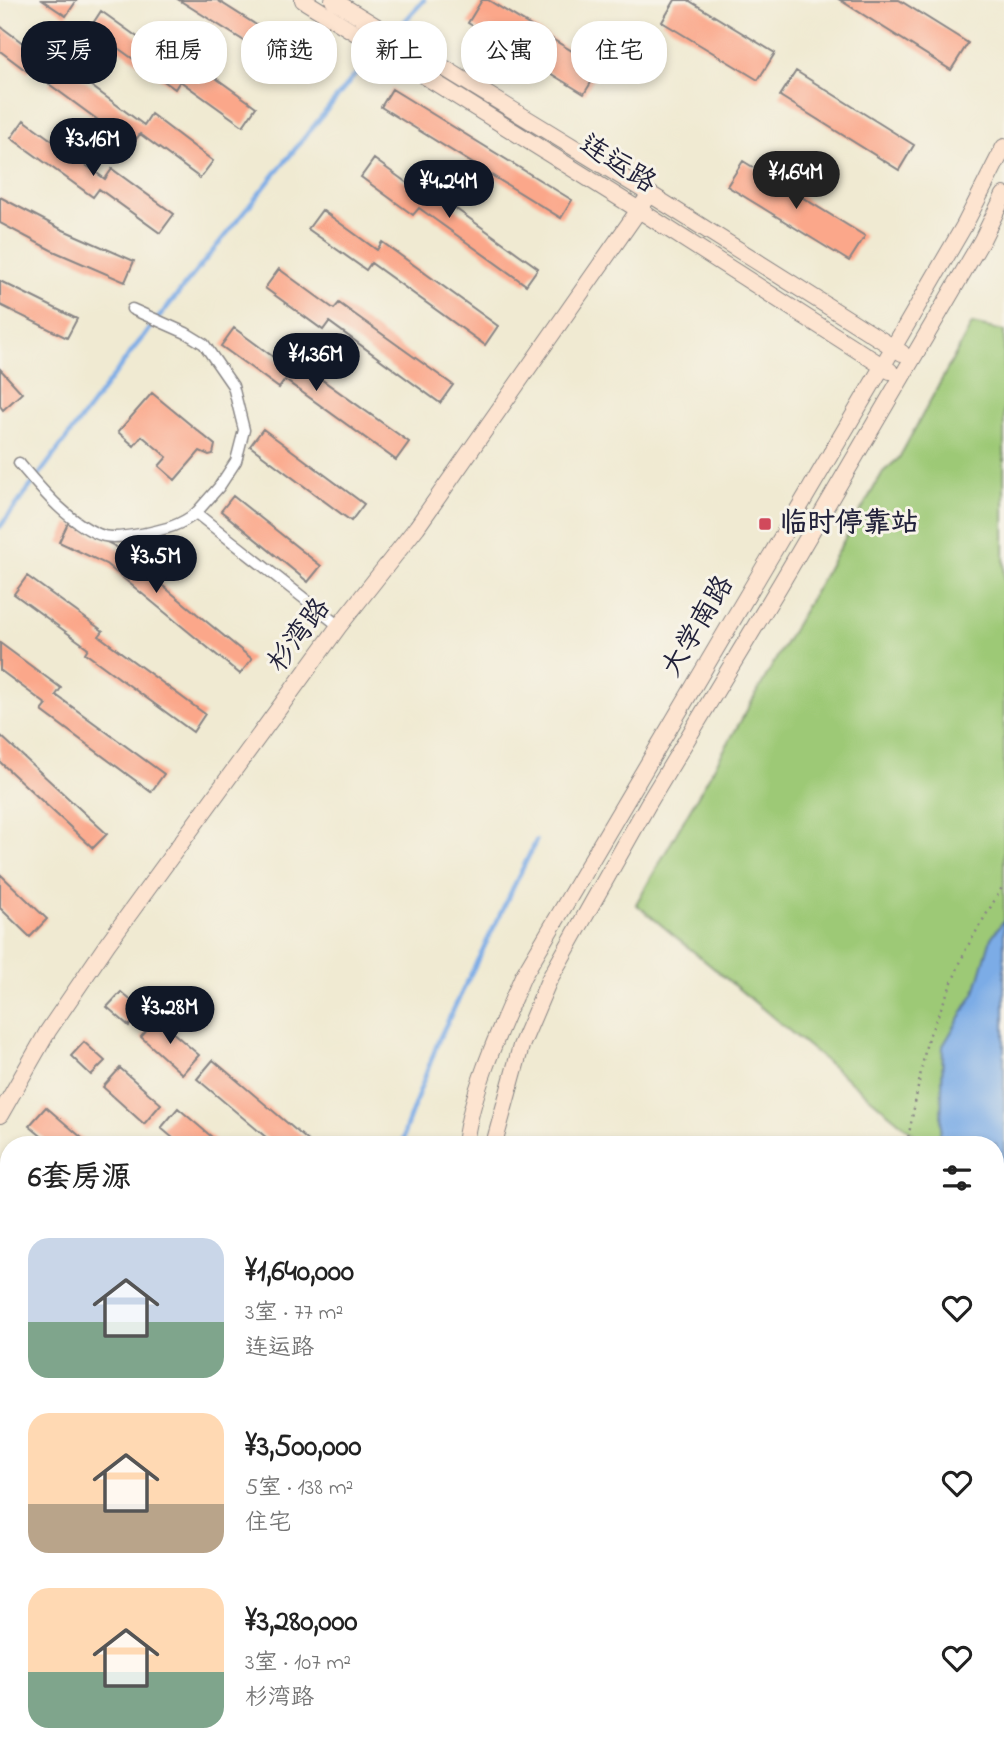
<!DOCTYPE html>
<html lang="zh">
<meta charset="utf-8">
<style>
:root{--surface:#fff;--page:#f6f6f6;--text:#222;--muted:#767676;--accent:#111827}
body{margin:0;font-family:"Indie Flower","LXGW WenKai TC",sans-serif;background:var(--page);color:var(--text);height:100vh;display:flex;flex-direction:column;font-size:26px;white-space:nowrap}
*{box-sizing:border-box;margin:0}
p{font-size:23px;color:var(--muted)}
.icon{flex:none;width:38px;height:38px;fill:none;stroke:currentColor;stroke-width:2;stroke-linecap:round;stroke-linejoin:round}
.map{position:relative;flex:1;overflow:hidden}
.details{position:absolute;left:0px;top:1136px;width:1004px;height:625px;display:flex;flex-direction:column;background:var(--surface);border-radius:28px 28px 0 0;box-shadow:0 4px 10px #0003}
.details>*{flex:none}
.banner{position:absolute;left:21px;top:21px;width:962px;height:63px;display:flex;gap:14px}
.price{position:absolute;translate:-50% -60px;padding:0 16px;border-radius:24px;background:var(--accent);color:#fff;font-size:23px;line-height:46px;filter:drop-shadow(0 2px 4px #0008)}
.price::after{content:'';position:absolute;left:50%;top:42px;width:21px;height:16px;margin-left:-10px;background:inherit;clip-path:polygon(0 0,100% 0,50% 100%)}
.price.active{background:#222;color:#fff}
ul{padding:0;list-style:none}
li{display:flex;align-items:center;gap:21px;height:175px;padding:0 28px}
li span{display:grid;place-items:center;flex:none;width:196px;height:140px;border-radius:21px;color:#555}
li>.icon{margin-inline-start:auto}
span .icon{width:84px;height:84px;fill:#fffc;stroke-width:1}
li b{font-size:30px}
h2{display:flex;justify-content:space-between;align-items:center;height:84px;padding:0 28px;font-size:30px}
.tag{padding:0 24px;border-radius:28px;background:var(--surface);box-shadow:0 4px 10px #0003;font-size:24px;line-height:63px}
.tag.active{background:var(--accent);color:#fff}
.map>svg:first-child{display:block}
</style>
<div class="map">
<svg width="1004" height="1759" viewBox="0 0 1004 1759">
<rect width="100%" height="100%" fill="#f7f3e8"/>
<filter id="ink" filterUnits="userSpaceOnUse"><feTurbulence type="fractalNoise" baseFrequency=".0143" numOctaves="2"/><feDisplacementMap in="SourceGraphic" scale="14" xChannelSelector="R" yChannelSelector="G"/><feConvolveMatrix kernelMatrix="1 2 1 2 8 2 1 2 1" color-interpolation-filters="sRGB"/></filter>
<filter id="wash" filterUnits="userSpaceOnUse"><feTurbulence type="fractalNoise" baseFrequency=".00686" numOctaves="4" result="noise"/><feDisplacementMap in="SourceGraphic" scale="28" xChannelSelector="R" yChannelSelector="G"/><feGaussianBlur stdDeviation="1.57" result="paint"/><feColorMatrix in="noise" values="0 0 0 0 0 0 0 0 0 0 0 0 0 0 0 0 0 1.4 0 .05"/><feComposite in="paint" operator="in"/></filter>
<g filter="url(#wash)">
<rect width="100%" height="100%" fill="#f0ead2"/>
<!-- built -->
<path fill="#f7d0cc" d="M996 1651 1004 1660V1759H518L517 1752H996Z"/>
<!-- green -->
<path fill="#9dc976" stroke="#607658" stroke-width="2" d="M972 324 1004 331V920L991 938 975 992 943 1046 941 1129 937 1144H926L636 904 883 472 899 458Z"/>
<!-- water -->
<path fill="#7bace6" stroke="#4e6790" stroke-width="2" d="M1004 920V1454L996 1448V1144H937L941 1129 943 1046 975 992 991 938Z
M931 1752H968L976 1759H940Z"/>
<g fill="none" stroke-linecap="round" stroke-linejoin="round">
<!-- stream -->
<path stroke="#7bace6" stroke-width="4.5" d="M394 33 424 0
M0 527 135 347 355 75 378 50
M403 1144 405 1130 439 1039 536 841
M14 1759 19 1752"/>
</g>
<g id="blocks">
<!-- building -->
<path fill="#fba78a" d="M42 0H77L66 16Z
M179 0H217L299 52 289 69Z
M482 0H488L600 68 584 94 468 23Z
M675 0H688L775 53 758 80 662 22Z
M840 0H899L968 43 951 70Z
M101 11 185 71 192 61 256 107 243 126 180 81 175 89 90 28Z
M0 26 40 56 28 72 0 51Z
M63 65 144 125 151 114 213 161 200 178 140 134 132 145 49 84Z
M796 71 914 145 899 170 780 96Z
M392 89 572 200 561 218 381 107Z
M24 120 105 179 112 169 174 214 160 233 99 189 93 197 11 138Z
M374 159 425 196 430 190 538 268 526 285 419 208 413 215 361 177Z
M743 161 865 236 849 261 727 186Z
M0 197 61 229 134 261 125 282 51 250 0 223Z
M322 210 377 250 382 242 498 326 485 345 371 263 366 270 308 229Z
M279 269 334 309 339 303 453 385 440 403 329 322 323 330 265 288Z
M0 281 77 319 67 338 0 305Z
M234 328 291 370 297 362 409 442 396 460 285 380 279 388 221 346Z
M0 369 22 393 3 410 0 406Z
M152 393 215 445 213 454 209 455 200 451 175 480 159 466 167 457 142 436 134 446 118 432Z
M263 429 364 504 351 521 250 446Z
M233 496 321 566 308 582 221 511Z
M68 523 113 545 252 659 240 674 106 564 59 542Z
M27 576 103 631 99 636 205 714 193 732 85 653 88 648 14 594Z
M0 643 61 688 56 695 164 774 151 792 42 711 47 705 0 670Z
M0 735 107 834 93 848 0 762Z
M0 874 47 919 30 937 0 908Z
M121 992 143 1011 129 1026 107 1007Z
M157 1019 199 1055 182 1074 141 1037Z
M84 1042 105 1061 91 1075 71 1056Z
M213 1060 312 1144H274L197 1079Z
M120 1068 161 1104 144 1124 103 1087Z
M46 1107 89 1144H51L29 1126Z
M178 1108 220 1144H180L161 1128Z
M9 1170V1189L0 1181Z
M0 1228 9 1236V1272L0 1265Z
M0 1311 9 1319V1326L0 1336Z
M0 1389 9 1394V1425L0 1420Z
M0 1470 9 1475V1483L0 1499Z
M5 1546 9 1548V1590L0 1585V1556Z
M0 1613 9 1618V1645L0 1640Z
M76 1752H115L128 1759H82L74 1754Z
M193 1752H214L210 1759Z
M334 1752H371L367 1759H347Z"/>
</g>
</g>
<g filter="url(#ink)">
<use href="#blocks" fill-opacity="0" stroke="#898686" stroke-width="2"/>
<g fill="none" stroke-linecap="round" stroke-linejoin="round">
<defs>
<path id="street" d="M132 309 186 333 204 344 233 386 244 430 236 461 219 487 196 513
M19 463C40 488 71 526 104 536 116 539 135 535 147 533 166 529 181 525 196 513L339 626
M0 1449 9 1454
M996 1619 1004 1628
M421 1752 435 1759"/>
<path id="secondary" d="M303 0 639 210 890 371
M333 0 650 194 902 353
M0 1115 48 1031 108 943 339 626 417 527 650 194
M465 1144C472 1089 501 1027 523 976L882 367 964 226 1004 147
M494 1144 521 1046 549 980 648 804 780 585 982 240 1004 195
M470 1759V1752
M495 1759V1752"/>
</defs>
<!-- street casing -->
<use href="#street" stroke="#898686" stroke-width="13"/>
<!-- secondary casing -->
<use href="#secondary" stroke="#898686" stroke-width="18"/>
<!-- path -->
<path stroke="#898686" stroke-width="2.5" stroke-dasharray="2 5" stroke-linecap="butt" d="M907 1144 927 1041 966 949 1004 884
M996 1492 1004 1499"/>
<!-- street -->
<use href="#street" stroke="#fff" stroke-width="10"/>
<!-- secondary -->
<use href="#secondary" stroke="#fde4d0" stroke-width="16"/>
</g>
</g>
<!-- markers -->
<rect fill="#d1495b" stroke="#f7f3e8" stroke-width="2.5" x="758" y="517" width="14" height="14" rx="3.5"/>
<g text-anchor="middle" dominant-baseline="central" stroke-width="6" stroke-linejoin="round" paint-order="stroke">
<!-- street labels -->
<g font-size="28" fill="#22223b" stroke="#f7f3e8">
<text transform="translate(617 165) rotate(32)">连运路</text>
<text transform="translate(699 627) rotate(-59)">大学南路</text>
<text transform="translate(300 636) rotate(-53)">杉湾路</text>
</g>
<!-- poi labels -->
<g font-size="28" font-weight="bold" fill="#22223b" stroke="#f7f3e8" text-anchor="start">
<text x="779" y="524">临时停靠站</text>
</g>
</g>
</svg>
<b class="price" style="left:93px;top:178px">¥3.16M</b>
<b class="price active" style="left:796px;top:211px">¥1.64M</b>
<b class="price" style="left:449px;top:220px">¥4.24M</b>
<b class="price" style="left:316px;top:393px">¥1.36M</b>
<b class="price" style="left:156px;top:595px">¥3.5M</b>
<b class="price" style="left:170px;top:1046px">¥3.28M</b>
<div class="banner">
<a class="tag active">买房</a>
<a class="tag">租房</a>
<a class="tag">筛选</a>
<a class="tag">新上</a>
<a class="tag">公寓</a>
<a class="tag">住宅</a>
</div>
<section class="details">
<h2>6套房源<svg class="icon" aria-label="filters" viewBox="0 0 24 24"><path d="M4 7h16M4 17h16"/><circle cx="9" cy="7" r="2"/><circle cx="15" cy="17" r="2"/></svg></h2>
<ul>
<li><span style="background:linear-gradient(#c9d6e8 60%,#7fa58c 0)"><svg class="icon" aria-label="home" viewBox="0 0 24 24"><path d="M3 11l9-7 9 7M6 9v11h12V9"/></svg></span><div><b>¥1,640,000</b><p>3室 · 77 m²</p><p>连运路</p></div><svg class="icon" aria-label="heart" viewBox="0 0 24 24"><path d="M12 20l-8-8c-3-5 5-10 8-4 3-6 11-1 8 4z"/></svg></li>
<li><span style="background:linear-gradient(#ffd9b3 65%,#b9a48a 0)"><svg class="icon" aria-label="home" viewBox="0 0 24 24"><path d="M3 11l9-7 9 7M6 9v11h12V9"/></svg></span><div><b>¥3,500,000</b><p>5室 · 138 m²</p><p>住宅</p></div><svg class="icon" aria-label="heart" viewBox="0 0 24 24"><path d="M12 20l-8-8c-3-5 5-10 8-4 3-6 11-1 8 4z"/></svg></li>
<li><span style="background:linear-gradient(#ffd9b3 60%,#7fa58c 0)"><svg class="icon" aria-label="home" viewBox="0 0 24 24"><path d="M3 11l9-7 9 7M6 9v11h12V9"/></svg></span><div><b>¥3,280,000</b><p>3室 · 107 m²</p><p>杉湾路</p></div><svg class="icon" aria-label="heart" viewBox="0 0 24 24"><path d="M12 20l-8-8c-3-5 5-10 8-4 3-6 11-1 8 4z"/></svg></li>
</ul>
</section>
</div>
